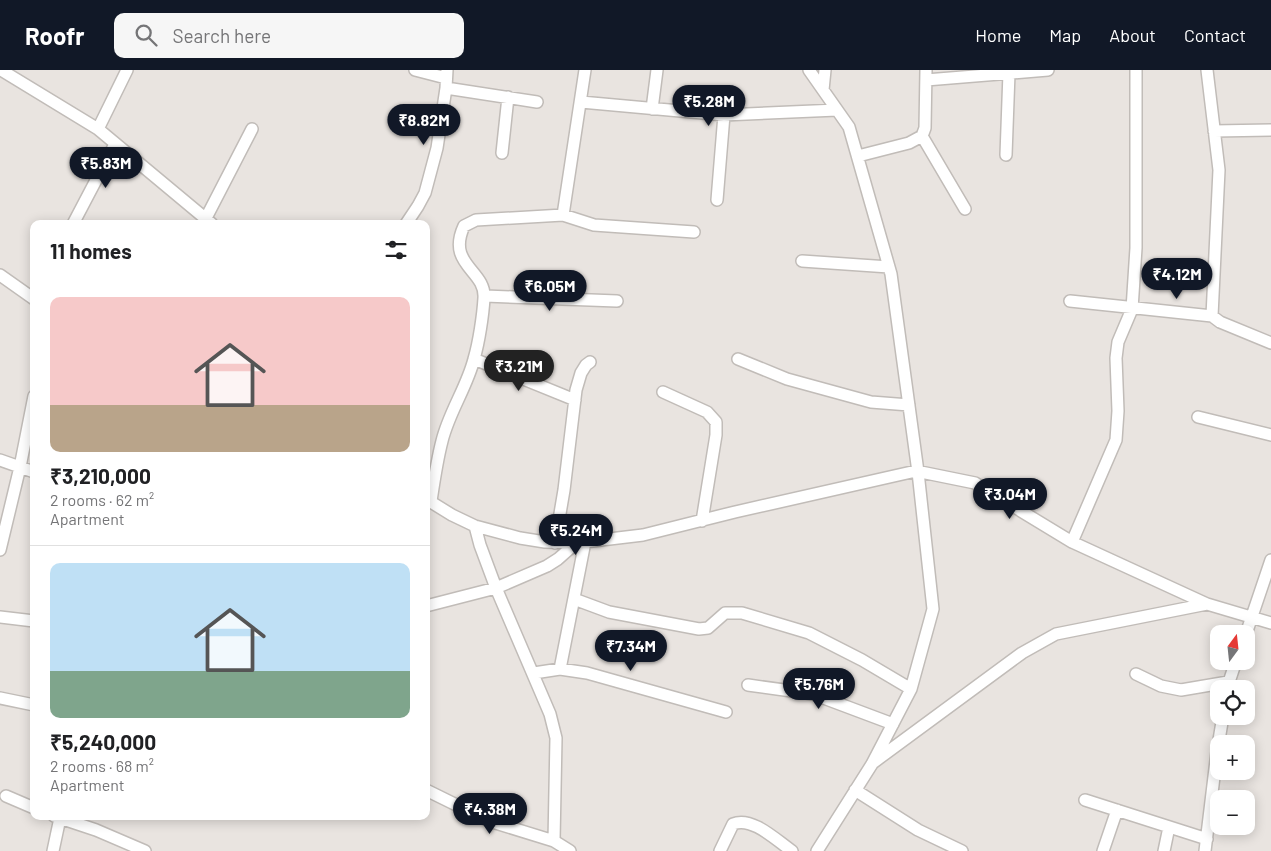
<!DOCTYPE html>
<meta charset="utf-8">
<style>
:root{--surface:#fff;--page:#f6f6f6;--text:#202124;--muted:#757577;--line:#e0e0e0;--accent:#111827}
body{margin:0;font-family:Barlow,sans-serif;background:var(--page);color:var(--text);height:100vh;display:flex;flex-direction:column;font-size:19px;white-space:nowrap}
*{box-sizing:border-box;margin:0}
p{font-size:16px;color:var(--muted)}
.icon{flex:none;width:28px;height:28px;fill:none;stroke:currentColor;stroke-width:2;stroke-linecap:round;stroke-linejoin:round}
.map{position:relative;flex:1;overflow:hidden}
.details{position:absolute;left:30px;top:150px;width:400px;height:600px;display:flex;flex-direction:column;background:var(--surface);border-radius:10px;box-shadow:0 2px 12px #0003}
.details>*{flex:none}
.needle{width:32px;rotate:15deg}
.tools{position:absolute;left:1210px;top:555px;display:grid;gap:10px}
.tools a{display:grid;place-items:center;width:45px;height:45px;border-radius:10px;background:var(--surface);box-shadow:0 2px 12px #0003;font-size:25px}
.price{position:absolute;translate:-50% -42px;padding:0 11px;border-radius:18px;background:var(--accent);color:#fff;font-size:16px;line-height:32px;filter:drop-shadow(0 1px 2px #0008)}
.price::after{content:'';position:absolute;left:50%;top:30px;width:15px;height:11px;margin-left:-8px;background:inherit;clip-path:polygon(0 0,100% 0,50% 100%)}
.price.current{background:#222;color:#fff}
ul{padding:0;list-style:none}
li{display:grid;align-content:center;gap:10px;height:265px;padding:0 20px}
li+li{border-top:1px solid var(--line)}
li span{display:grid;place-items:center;height:155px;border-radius:10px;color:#555}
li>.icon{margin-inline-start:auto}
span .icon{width:90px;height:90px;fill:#fffc;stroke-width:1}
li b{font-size:21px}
h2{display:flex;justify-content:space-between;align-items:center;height:60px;padding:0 20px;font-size:21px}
header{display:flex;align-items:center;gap:30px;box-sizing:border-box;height:70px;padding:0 25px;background:var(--accent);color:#fff}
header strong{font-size:24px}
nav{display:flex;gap:28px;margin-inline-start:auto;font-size:18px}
.search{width:350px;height:45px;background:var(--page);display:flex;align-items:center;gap:12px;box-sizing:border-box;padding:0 18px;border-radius:10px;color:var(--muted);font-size:19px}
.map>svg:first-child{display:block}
</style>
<header>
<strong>Roofr</strong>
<div class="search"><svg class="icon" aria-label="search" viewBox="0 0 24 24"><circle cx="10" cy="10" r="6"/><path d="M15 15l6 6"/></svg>Search here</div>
<nav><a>Home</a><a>Map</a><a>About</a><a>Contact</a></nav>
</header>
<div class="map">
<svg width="1271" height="781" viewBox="0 0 1271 781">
<rect width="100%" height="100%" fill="#e9e4e0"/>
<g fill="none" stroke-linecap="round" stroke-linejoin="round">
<defs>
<path id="minor" d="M1 0 98 59 212 154
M415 0 446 8
M809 0 849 57 891 204 918 402 933 539 911 619 872 694 817 781
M1207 0 1219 100 1212 246
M926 10 1048 0
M446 18 537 32
M823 20 825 0
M581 32 724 45 837 40
M652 39 657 0
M98 59 127 0
M1214 61 1271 60
M922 66 965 139
M502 83 508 27
M1006 85 1009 3
M858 86 909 73 922 66 925 58 926 0
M717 130 724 45
M563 145 585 0
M206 148 252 59
M73 154 115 74
M406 154 418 136 425 123 437 78 446 18 447 0
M802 191 889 197
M0 205 34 229
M485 226 617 231
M1070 231 1212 246 1220 252 1271 273
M474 289 575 330
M738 289 787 309 871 332 909 335
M663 322 707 342 716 352V365L702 451
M1198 347 1271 365
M0 390 34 402
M426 429 452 445 475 456 520 468 545 472 576 473 643 465 735 442 916 401 975 413 1072 472 1207 534 1271 553
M431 431C434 411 437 390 442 371 449 342 467 317 474 289 479 272 483 245 484 228 486 200 446 195 464 156L476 150 563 145 594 155 694 162
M475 456 480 475 496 518 550 644 556 668 554 771
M1072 472 1116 370 1118 341 1116 288 1118 272 1132 239 1136 178V0
M555 473 564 420 576 320 581 303 586 295 590 292
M0 480 20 397 34 326
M574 529 609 542 699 559 708 558 725 543H742L809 563 862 590 911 619
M426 536 496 518 547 496 558 489 576 473
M0 547 34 551
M1246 564 1271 490
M560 599 585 472
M534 603 560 599 587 603 726 642
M1136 604 1161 616 1181 620 1228 612
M748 615 813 624 893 654
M1227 618 1236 591
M0 628 34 635
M874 692 1022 583 1056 564 1207 534
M426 720 489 751 554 771 570 781
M855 720 918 760 962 781
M6 726 34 738
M1085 730 1207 769
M54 746 96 760 145 781
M53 781 60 748
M720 781 733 754C752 746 776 770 792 781
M1103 781 1117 740
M1164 781 1169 757
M1205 781 1217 682 1223 646"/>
</defs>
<!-- minor casing -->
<use href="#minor" stroke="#c1bcb8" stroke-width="14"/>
<!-- minor -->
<use href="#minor" stroke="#fff" stroke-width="11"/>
</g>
</svg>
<div class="tools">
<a><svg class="needle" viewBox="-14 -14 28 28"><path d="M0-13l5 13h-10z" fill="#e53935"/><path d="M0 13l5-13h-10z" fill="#757577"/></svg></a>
<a><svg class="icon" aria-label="locate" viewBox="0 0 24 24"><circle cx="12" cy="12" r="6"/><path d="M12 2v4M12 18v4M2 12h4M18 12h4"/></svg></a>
<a>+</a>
<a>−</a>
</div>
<b class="price" style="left:709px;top:57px">₹5.28M</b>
<b class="price" style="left:424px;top:76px">₹8.82M</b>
<b class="price" style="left:106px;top:119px">₹5.83M</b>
<b class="price" style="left:1177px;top:230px">₹4.12M</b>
<b class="price" style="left:550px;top:242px">₹6.05M</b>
<b class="price current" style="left:519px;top:322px">₹3.21M</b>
<b class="price" style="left:1010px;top:450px">₹3.04M</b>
<b class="price" style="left:576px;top:486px">₹5.24M</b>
<b class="price" style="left:631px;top:602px">₹7.34M</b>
<b class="price" style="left:819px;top:640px">₹5.76M</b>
<b class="price" style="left:490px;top:765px">₹4.38M</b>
<section class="details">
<h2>11 homes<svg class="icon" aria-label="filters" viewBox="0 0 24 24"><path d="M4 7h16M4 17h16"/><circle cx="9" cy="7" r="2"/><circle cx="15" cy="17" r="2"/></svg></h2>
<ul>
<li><span style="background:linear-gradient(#f6c9c9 70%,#b9a48a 0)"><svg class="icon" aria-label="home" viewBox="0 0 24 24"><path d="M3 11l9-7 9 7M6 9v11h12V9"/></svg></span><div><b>₹3,210,000</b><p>2 rooms · 62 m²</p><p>Apartment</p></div></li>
<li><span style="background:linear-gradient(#bfe0f5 70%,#7fa58c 0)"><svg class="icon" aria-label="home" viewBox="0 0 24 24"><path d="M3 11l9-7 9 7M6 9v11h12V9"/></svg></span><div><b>₹5,240,000</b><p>2 rooms · 68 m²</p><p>Apartment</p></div></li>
</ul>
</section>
</div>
